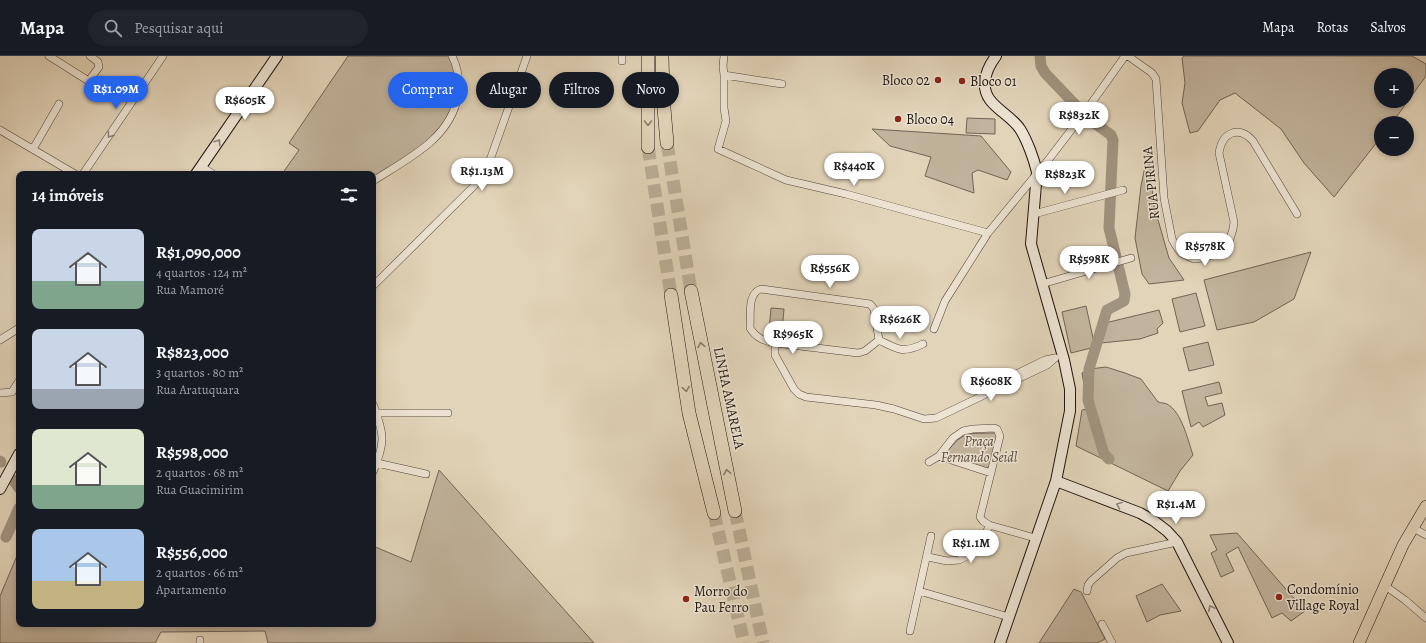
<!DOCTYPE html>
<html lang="pt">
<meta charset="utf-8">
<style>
:root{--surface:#171b24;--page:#20242c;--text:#f1f3f6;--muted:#9ea1a6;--line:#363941;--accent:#2563eb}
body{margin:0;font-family:Alegreya,serif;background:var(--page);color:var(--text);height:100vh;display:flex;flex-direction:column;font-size:15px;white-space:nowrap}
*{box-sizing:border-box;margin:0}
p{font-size:13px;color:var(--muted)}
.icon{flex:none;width:22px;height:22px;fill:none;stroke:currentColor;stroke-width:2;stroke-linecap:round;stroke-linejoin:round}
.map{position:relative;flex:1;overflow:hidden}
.sheet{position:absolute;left:16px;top:115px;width:360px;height:456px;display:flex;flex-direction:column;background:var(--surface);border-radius:8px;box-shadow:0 2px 6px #0003}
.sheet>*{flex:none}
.top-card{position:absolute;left:388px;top:16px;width:380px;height:36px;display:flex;gap:8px}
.buttons{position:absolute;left:1374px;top:12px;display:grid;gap:8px}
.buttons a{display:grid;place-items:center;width:40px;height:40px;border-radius:50%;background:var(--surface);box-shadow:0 2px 6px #0003;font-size:20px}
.price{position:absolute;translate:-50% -34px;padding:0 9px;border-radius:14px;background:#fff;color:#222;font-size:13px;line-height:26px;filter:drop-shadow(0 1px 2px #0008)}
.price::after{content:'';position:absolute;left:50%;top:24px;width:12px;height:9px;margin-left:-6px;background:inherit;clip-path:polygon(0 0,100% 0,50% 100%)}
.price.on{background:var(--accent);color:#fff}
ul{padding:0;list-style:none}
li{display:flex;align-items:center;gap:12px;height:100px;padding:0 16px}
li span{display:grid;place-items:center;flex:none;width:112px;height:80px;border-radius:8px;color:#555}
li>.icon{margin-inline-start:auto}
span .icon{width:48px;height:48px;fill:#fffc;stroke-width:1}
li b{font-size:17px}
h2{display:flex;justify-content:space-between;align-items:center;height:48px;padding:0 16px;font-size:17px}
.pill{padding:0 14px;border-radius:18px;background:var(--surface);box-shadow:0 2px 6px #0003;font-size:14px;line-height:36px}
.pill.on{background:var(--accent);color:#fff}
header{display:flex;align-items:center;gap:24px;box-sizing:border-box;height:56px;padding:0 20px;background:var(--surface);border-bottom:1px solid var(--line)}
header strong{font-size:19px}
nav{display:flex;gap:22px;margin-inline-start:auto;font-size:14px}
.search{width:280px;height:36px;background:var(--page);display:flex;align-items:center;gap:10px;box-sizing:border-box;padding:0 14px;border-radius:22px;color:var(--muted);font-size:15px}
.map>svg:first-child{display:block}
</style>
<header>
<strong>Mapa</strong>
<div class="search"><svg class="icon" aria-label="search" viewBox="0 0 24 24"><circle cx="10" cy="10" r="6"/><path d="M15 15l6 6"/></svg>Pesquisar aqui</div>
<nav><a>Mapa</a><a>Rotas</a><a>Salvos</a></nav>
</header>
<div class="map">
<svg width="1426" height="587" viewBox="0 0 1426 587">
<rect width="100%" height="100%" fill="#e2d4b9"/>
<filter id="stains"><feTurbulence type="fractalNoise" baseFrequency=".005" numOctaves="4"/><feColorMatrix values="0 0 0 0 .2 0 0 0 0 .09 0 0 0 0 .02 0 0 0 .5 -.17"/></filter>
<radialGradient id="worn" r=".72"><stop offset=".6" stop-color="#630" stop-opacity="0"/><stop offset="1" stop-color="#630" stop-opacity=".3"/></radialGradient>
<!-- green -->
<path fill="#c1b39c" stroke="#706456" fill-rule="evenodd" d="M348 0H451L458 26 451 54 442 71 414 97 373 122V118H282L299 94 289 87Z
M1184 0H1412L1426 8V20L1392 67H1381V81L1334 141 1304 107 1281 73 1235 37 1220 44 1198 75 1190 77 1182 47 1185 27 1182 2ZM1381 19H1407V45H1381Z
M967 62 995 63V78L966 77Z
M872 73 981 80 1011 116 1007 124 978 114 972 117 974 137 925 120 931 101 890 90Z
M1148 96 1154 150 1169 202 1184 224 1149 228 1142 218 1135 182 1141 130Z
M1311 196 1294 243 1254 266 1217 274 1204 224Z
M1196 237 1205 270 1180 276 1172 243Z
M1086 250 1095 291 1071 297 1062 256Z
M771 252 784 253 782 276 769 275Z
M1159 254 1163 267 1157 273 1158 277 1140 283 1101 287 1105 267Z
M1208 286 1214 309 1189 315 1183 292Z
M1106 311 1125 317 1141 323 1158 346C1161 347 1165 347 1167 348 1182 356 1188 385 1193 399L1180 415 1168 435 1076 390 1082 354 1088 353 1082 317 1090 313Z
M1219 326 1222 337 1205 341 1208 350 1222 347 1225 359 1203 371 1199 366 1191 371 1182 335Z
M995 377 998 378 989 412H986L947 399 946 397C964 374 968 378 995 377Z
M439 414 594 587H268L265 575 161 576 155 587H0V540L19 495V568H373V490L411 506Z
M1237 477 1305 555 1291 565 1282 557 1272 562 1238 491 1226 498 1234 515 1221 521 1211 497 1217 494 1210 479Z
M1162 528 1181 555 1160 559 1147 566 1136 540Z
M1074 533 1081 536 1105 583 1097 587H1039Z"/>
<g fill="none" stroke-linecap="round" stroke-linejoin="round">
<!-- river -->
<path stroke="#a0937f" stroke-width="11" d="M1040 0 1041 10 1045 17 1089 63 1111 79 1113 84 1109 172 1125 238 1124 245 1107 254 1089 313 1088 344 1104 398 1109 403
M0 405 1 406
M13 424 19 432
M6 481 19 452"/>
<!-- highway-tunnel -->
<path stroke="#bbae97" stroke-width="13" stroke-dasharray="13 6" stroke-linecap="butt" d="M667 87 691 235
M648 91 671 239
M735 455 763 587
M714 457 744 587"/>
<defs>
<path id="street" d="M49 0 87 24 90 23 99 11 98 6 90 0
M724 0 723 10 724 19V52L726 65 718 93 786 124 846 138 988 177
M1128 0 1152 17 1156 23 1164 142 1172 183 1176 190 1181 197 1194 203 1203 202 1217 197 1226 190 1230 183 1233 173 1234 166 1219 97C1222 76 1239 69 1253 85L1297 158
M622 5V0
M724 19 782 28
M0 74 75 118
M33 93 59 48
M202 111 213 118
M83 118 163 0
M373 125C407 103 451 83 458 39 460 25 458 12 452 0
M1034 158 1123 134
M1042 228 1131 202
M373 230 473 131 482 120 490 104 527 0
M761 233 870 248 874 253 879 284 865 295 858 297 775 287C764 285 756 282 750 272 751 260 747 237 761 233Z
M934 273 945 245 988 177 1049 103 1088 52 1125 0
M0 284 19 272
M879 284C897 293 902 298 923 288
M775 287V299L794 333 799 338 806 341 876 349 894 353 924 363 936 362 1047 309 1055 302
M988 332 1045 304 1055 302
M0 337 12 336 19 325
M373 348C384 379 386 385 373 416
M376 357H448
M939 400 991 417
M929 406 939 400 953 382 963 375 973 373 994 372 997 373 1000 380 980 461 983 465 989 469 1035 482
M377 407 426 418
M1413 472 1426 479
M928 501 947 505 959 504 973 497 983 488 989 469
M1384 529 1405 544 1426 562
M919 535 1009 561
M1087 535 1088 529 1091 525 1117 502 1126 497 1177 486
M1102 568 1112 587
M910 575 931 480
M200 587V584"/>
<path id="secondary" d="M996 0C990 8 986 15 985 25 982 49 1009 56 1020 73 1027 84 1034 103 1037 116L1031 188 1064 304 1070 333V355L1056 425 1000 587
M196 118 277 0
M1056 425 1140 457 1154 465 1167 475 1177 486 1228 587
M0 433 19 398"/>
<path id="primary" d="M1359 587 1403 489 1426 450"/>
<path id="highway" d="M662 0 663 41 667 87
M648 91V0
M691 235 735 455
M671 239 689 357 714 457"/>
</defs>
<!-- street casing -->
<use href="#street" stroke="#50443a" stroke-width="8"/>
<!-- secondary casing -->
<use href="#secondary" stroke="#20140f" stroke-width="12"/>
<!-- primary casing -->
<use href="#primary" stroke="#20140f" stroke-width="12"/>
<!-- highway casing -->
<use href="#highway" stroke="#20140f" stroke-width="14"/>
<!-- street -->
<use href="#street" stroke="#ece3d2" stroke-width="7"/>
<!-- secondary -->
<use href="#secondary" stroke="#ece3d2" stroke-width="10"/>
<!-- primary -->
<use href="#primary" stroke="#e2d4b9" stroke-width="11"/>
<!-- highway -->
<use href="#highway" stroke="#e2d4b9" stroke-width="13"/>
</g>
<!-- one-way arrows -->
<defs><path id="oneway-chevron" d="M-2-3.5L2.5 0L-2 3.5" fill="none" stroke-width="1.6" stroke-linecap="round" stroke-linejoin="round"/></defs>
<g stroke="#8b7e6c">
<use href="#oneway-chevron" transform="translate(648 67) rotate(90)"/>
<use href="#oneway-chevron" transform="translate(701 289) rotate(-101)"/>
<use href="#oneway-chevron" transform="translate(686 333) rotate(81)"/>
<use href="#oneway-chevron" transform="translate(727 416) rotate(-101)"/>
</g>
<g stroke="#90867a">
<use href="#oneway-chevron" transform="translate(110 79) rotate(125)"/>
<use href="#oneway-chevron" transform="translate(218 86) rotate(-56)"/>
<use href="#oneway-chevron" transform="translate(1119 449) rotate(-159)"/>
<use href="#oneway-chevron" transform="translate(1211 552) rotate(-117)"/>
</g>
<!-- markers -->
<g fill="#8f2418" stroke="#ece3d2" stroke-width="1.5">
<circle cx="938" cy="24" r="4"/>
<circle cx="962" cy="25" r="4"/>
<circle cx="898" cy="63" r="4"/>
<circle cx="1279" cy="541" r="4"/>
<circle cx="686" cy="543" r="4"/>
</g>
<g text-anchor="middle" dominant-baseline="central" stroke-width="3" stroke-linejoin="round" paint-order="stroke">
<!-- poi labels -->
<g font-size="14" fill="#20140f" stroke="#ece3d2" text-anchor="start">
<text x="930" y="24" text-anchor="end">Bloco 02</text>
<text x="970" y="25">Bloco 01</text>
<text x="906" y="63">Bloco 04</text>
<text x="1287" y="533">Condomínio<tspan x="1287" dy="16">Village Royal</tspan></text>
<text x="694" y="535">Morro do<tspan x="694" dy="16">Pau Ferro</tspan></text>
</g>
<!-- street labels -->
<g font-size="14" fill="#20140f" stroke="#ece3d2">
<text transform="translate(1151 127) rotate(-96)">RUA PIRINA</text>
<text transform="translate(729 342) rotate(78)">LINHA AMARELA</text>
</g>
<!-- park labels -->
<g font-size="14" font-style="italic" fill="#584c40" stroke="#ece3d2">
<text x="979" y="385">Praça<tspan x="979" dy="16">Fernando Seidl</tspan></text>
</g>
</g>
<rect width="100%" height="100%" filter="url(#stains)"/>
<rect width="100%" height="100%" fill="url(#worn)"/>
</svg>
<div class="buttons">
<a>+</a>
<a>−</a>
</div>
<b class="price on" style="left:116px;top:54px">R$1.09M</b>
<b class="price" style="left:245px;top:65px">R$605K</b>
<b class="price" style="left:1079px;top:80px">R$832K</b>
<b class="price" style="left:854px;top:131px">R$440K</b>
<b class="price" style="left:482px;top:136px">R$1.13M</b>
<b class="price" style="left:1065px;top:139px">R$823K</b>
<b class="price" style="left:1205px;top:211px">R$578K</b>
<b class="price" style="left:1089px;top:224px">R$598K</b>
<b class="price" style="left:830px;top:233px">R$556K</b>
<b class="price" style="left:900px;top:284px">R$626K</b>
<b class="price" style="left:793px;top:299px">R$965K</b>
<b class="price" style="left:991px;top:346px">R$608K</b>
<b class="price" style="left:1176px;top:469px">R$1.4M</b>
<b class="price" style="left:971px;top:508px">R$1.1M</b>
<div class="top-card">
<a class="pill on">Comprar</a>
<a class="pill">Alugar</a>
<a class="pill">Filtros</a>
<a class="pill">Novo</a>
</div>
<section class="sheet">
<h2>14 imóveis<svg class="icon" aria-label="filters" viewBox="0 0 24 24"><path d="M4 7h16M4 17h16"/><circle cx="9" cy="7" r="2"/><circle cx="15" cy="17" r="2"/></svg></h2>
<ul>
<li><span style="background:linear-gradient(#c9d6e8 65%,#7fa58c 0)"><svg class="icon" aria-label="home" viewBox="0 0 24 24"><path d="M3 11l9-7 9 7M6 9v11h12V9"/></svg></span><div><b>R$1,090,000</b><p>4 quartos · 124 m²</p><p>Rua Mamoré</p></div></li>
<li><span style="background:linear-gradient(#c9d6e8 75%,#9aa5b1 0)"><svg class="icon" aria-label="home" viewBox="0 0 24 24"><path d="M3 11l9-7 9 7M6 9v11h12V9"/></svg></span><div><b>R$823,000</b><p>3 quartos · 80 m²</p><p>Rua Aratuquara</p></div></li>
<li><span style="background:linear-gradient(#dfe7d0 70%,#7fa58c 0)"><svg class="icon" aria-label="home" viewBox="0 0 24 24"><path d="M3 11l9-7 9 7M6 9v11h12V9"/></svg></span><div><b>R$598,000</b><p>2 quartos · 68 m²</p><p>Rua Guacimirim</p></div></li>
<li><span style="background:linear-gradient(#a9c7e8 65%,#c2b280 0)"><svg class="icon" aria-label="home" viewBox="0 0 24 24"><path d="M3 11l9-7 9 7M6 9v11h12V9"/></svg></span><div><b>R$556,000</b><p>2 quartos · 66 m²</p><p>Apartamento</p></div></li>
</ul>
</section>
</div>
